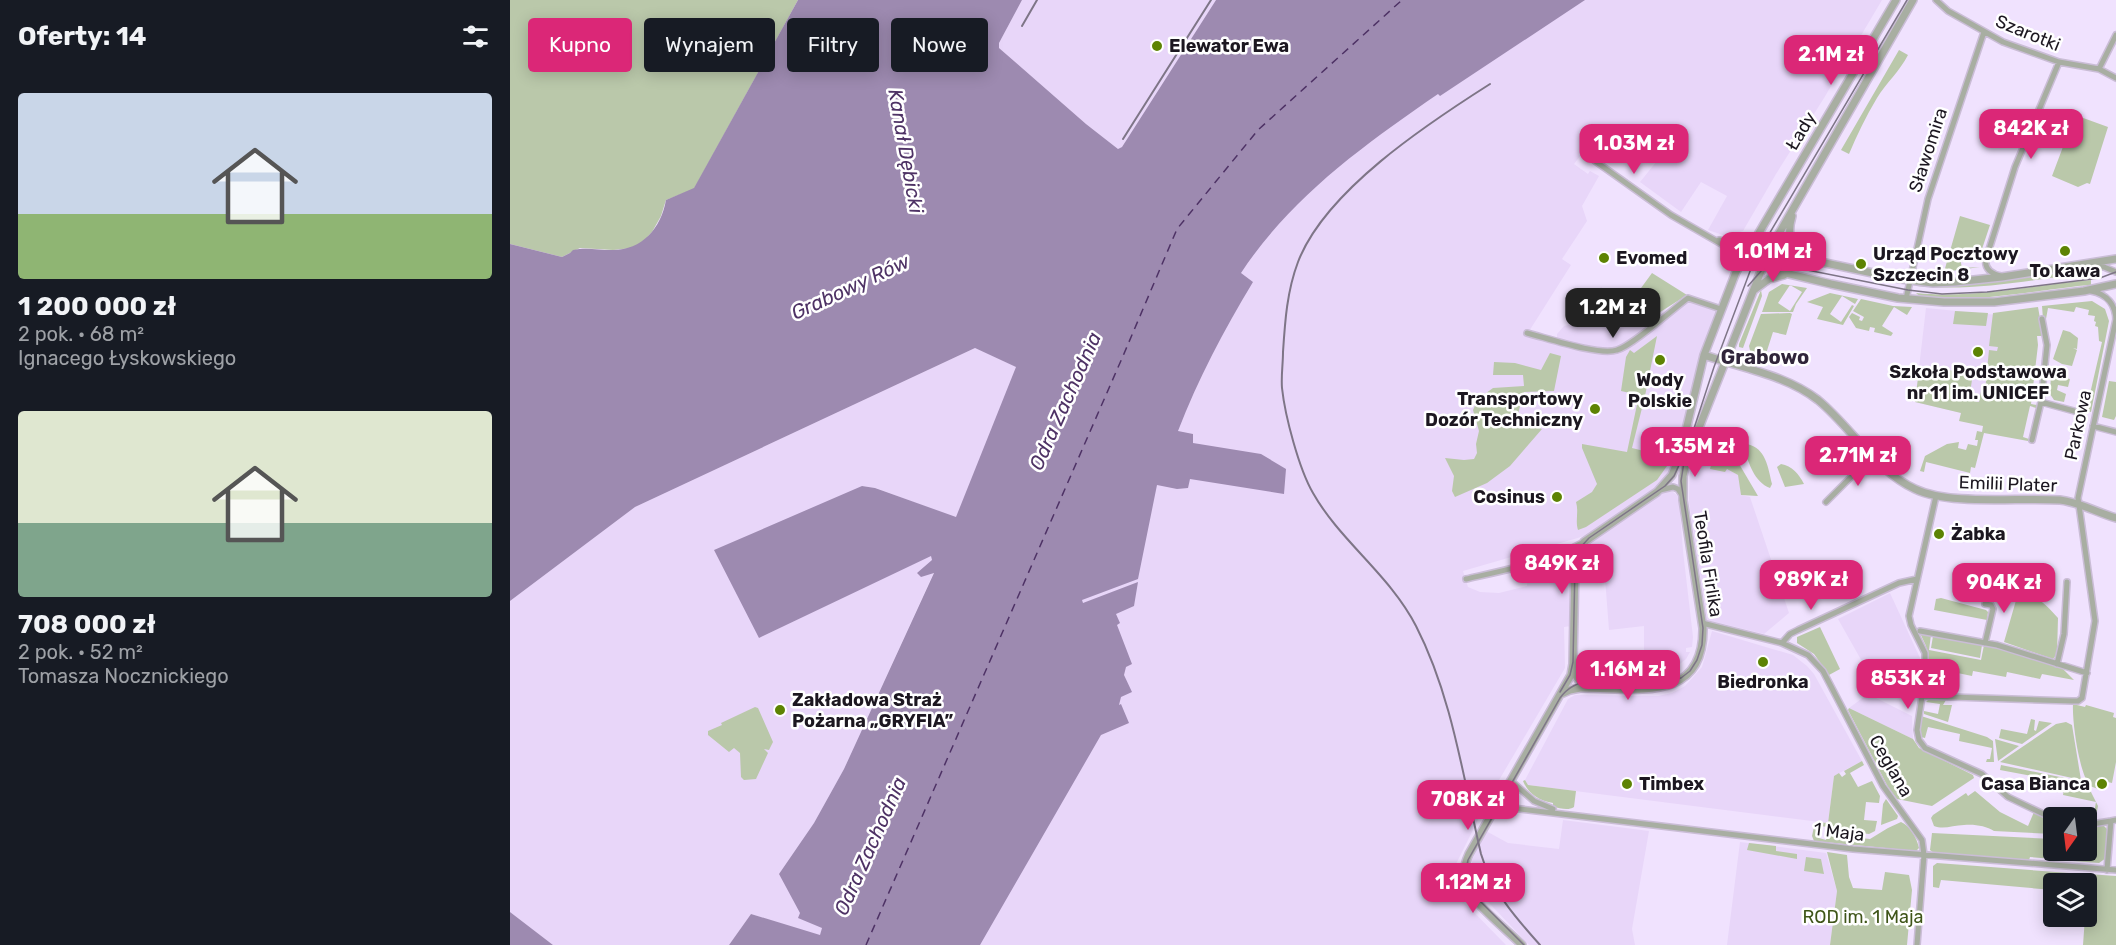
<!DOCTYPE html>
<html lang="pl">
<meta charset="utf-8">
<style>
:root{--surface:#171b24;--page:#242831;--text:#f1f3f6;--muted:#9ea1a6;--accent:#db2777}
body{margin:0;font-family:Rubik,sans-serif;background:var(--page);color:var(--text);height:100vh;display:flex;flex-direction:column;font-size:22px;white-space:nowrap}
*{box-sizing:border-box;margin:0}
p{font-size:20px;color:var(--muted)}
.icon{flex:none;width:33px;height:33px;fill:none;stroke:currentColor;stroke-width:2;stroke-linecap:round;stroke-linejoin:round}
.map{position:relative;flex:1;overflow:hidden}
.panel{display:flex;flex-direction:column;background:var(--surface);width:510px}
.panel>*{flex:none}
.hud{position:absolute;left:18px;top:18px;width:570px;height:54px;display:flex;gap:12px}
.needle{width:39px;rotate:194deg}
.fabs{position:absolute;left:1533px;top:807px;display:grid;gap:12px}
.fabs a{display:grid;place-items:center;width:54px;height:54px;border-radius:6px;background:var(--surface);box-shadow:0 3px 15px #0003;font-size:30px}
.price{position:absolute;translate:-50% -51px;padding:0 14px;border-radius:12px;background:var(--accent);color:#fff;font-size:20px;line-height:39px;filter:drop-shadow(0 2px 3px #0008)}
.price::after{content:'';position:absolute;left:50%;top:36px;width:18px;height:14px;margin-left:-9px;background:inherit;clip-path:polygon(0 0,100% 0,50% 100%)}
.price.on{background:#222;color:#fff}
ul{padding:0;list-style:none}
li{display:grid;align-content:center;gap:12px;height:318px;padding:0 18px}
li span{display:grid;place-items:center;height:186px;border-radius:6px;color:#555}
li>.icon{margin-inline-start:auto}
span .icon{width:108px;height:108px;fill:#fffc;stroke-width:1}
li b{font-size:26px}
h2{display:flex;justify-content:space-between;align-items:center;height:72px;padding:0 18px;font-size:26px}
.chip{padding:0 21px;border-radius:6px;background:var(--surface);box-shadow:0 3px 15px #0003;font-size:21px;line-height:54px}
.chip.on{background:var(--accent);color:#fff}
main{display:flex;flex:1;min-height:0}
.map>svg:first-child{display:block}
</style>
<main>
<section class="panel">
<h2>Oferty: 14<svg class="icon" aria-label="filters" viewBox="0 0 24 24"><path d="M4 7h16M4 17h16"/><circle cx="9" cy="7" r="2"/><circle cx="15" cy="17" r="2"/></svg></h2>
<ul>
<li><span style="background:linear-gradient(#c9d6e8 65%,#8fb573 0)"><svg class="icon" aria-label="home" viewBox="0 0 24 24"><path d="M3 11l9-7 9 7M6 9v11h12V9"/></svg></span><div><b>1 200 000 zł</b><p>2 pok. · 68 m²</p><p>Ignacego Łyskowskiego</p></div></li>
<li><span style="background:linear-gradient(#dfe7d0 60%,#7fa58c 0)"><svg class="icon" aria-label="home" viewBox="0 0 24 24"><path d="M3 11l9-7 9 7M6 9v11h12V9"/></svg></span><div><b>708 000 zł</b><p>2 pok. · 52 m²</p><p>Tomasza Nocznickiego</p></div></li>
</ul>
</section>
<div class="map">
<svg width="1606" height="945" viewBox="0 0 1606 945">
<rect width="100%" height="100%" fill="#f0e2fe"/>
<!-- built -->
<path fill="#e8d6f9" d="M512 0H706L612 147 608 149 576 124 489 48V43Z
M1067 0H1372L1314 98 1266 174 1233 231 1216 236 1198 230 1217 196 1191 182 1171 212 1130 182 1155 151 1127 129 1111 153 1088 133 1064 164 1078 174 1080 171 1089 176 1072 206 1077 221 1052 259 1061 265 1016 336 1091 353 1103 354 1113 350 1169 306 1181 302 1207 311 1193 352 1164 468 1151 484 1078 535 953 571 958 587 970 592 989 593 1017 586 1019 566 1037 560 1055 561 1062 569 1061 626 1054 627 1055 668 982 792 943 870 942 879 944 889 950 898 996 945H432L564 592 721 263 814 164Z
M1091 287 1110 302V317L1137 320 1144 323 1112 346 1098 349H1086L1047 339V334L1054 326 1064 324Z
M1416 308 1529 319 1511 427 1405 402Z
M465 348 507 367 446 518 366 488 352 486 249 638 421 555 424 572 334 769 304 823 269 874 312 928 310 936 241 914 219 945H43L0 912V601L125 507Z
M1194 432 1208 435 1200 469H1217L1229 475 1231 495 1240 497 1279 613 1254 634 1197 620 1179 502 1180 461Z
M1153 491 1163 492 1169 497 1173 551 1183 637 1182 647 1176 648V652H1180L1176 659 1160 672 1146 676 1134 672V626L1099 630 1095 578 1073 577 1070 556 1074 546Z
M1380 593 1410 658V667L1367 688 1328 619Z
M1202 631 1283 655 1297 666 1304 674 1352 761 1324 776 1318 823 1018 785 1015 780 1058 699 1065 695 1148 696 1162 693 1175 686 1192 667Z
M1358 694 1402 716 1403 739 1339 708Z
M1053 820 1139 831 1122 929 1125 945H1019L961 884 962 860 976 831 998 843 1049 849Z
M1230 842 1316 853 1327 891 1320 945H1217Z"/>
<!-- green -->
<path fill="#bac8aa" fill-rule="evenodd" d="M0 0H288L184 189 156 200 151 216 142 232 133 242 122 248 103 250 70 248 52 257 0 244Z
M1389 50 1398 55C1390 71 1376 83 1367 98 1356 116 1347 135 1339 154L1331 150Z
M1565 115 1598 127 1580 184 1577 183 1568 187 1542 176Z
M1450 216 1480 225 1469 258 1468 253 1461 254 1460 252 1455 255 1454 252 1449 253 1452 268 1470 267 1434 272Z
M1580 269 1581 273C1522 279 1465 292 1407 286H1451Z
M1142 273 1177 295 1144 316H1140L1139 312 1123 299Z
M1581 280V285C1551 286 1423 311 1406 293 1465 299 1522 285 1581 280Z
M1272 284 1297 288 1286 304 1283 312H1252L1259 292ZM1280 285 1292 292 1280 311 1268 303Z
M1251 290 1252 296 1233 348 1229 347V344Z
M1320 293 1348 299 1345 304 1332 296 1320 314 1331 322 1342 305 1344 306 1333 325 1307 319 1313 307 1297 302Z
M1351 299 1383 306 1402 307 1397 315 1384 307 1372 326 1383 333 1381 336 1364 332 1365 328 1360 327 1359 331 1346 328 1339 317 1342 313 1350 317 1349 320 1352 321 1354 317 1343 311Z
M1582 301 1595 309 1599 321 1581 412 1576 411 1592 342 1589 341 1588 327 1585 326 1586 322 1584 321 1585 316 1578 315 1579 310 1566 307 1564 312 1538 308 1536 319H1533L1532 306Z
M1528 307 1533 336H1527L1528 345 1521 404 1527 405 1526 408 1520 406 1513 437 1519 439 1518 441 1474 433 1465 468 1461 467 1460 473 1416 462 1414 472 1410 471 1415 456 1437 444 1449 442 1448 448 1456 450 1458 444 1467 446 1468 440H1465L1467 431 1472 432 1473 426 1449 421 1451 413 1405 402 1409 370 1426 375 1428 369 1463 373 1459 400 1469 402 1471 391 1476 393 1477 391 1475 389 1477 374 1484 375 1485 371 1477 370 1479 350 1487 351 1488 347 1479 346 1483 313Z
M1445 311 1478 313 1476 326 1443 324Z
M1280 313 1282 314 1276 335 1263 332 1254 360 1241 355 1239 346 1251 314Z
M1553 330 1560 332 1568 338 1567 349 1563 348 1567 350 1562 366 1552 364 1543 359Z
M1147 336 1135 396 1122 448 1158 457 1157 466 1147 480 1076 527 1068 530C1065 521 1069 512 1066 502L1082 492 1087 484 1072 448V444L1117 452 1129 395 1111 391 1116 357 1120 350 1124 353Z
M1040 353 1051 356 1044 391 1014 392 1006 421 1032 429 1000 466 977 483 945 497 942 491 944 476 935 458 954 460 964 459 967 453 966 444 969 431 963 410 968 399 983 388 1014 386 1013 375H983L984 362 1005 363 1031 370Z
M1541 374 1560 379 1558 387 1548 385 1547 390 1556 394 1554 402 1544 400 1540 394Z
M1599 381 1606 382V416L1604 420 1592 417Z
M1208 435H1212L1248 496 1231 495 1228 475 1217 469 1215 472 1200 469Z
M1237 444C1256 448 1258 467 1262 484L1260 488C1244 482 1239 463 1234 449Z
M1271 464C1282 466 1289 474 1294 484L1275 487 1267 467Z
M1509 590C1525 594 1537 605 1548 618L1547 654 1543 659 1494 642Z
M1431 598 1476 610 1478 612 1477 620 1424 610 1426 599Z
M1310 627 1330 669 1319 675 1304 654 1287 643V637Z
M1410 633 1421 635 1419 650 1471 660 1474 645 1485 647 1552 668 1564 680 1532 674 1530 679 1497 672 1496 677 1463 671 1462 676 1419 667 1416 646Z
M1423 636 1472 645 1470 658 1421 648Z
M1418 700H1436L1433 705H1442L1438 722 1414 714V711L1428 714 1430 704 1416 702Z
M1563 704 1575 707 1576 705 1604 713 1603 717 1606 718V762L1602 783 1590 780 1588 789 1580 786C1569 773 1562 721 1563 704Z
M245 707 248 708 263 742 259 750 254 749 258 753 246 779 234 780 231 777 230 753 224 748 219 752 198 735V731L212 725 211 723Z
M1339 708 1403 739 1409 748 1463 775 1464 778 1422 806 1387 799 1378 787 1338 710Z
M1411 716 1477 737 1483 741 1484 762H1476L1477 759H1480L1482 748 1449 741 1450 734 1418 727 1415 738 1411 737Z
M1521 719 1525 720 1524 730 1526 731 1529 721 1542 723 1512 744 1489 738 1491 729 1517 734Z
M1556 722 1562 725 1571 780 1490 762 1546 724Z
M1485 739 1509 746 1488 761Z
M1352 761 1354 765 1340 773 1348 787 1362 781 1370 796 1369 803 1356 802 1354 820 1367 821 1365 831 1359 834 1318 829V827L1310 826 1309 838 1316 840 1317 834 1360 839 1378 828 1391 822C1400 826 1407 838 1409 848L1406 851 1304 841 1302 836 1305 822 1318 823 1324 776 1329 773 1332 777 1336 774 1334 771Z
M1491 765 1555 778 1554 784 1580 790 1588 806 1587 811 1584 813 1586 802 1553 795 1554 789 1521 783 1522 776 1490 770Z
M1015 780 1018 785 1066 791 1064 807C1058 811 1050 808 1043 807V803C1030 801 1018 794 1013 781Z
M1465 791 1490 812 1518 826 1524 812 1543 821V834L1484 831C1476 826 1465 824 1454 825 1443 825 1434 830 1424 826L1421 818 1423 815 1456 793 1458 796Z
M1376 799 1388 816 1387 819 1371 825 1373 804Z
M1593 825 1598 830 1596 858 1589 863 1563 861 1562 851 1576 850 1577 827Z
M1422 833 1543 839 1544 850 1558 851 1555 860 1520 857 1519 860 1424 853 1420 850Z
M1239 843 1266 846V851L1287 854V859L1237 850Z
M1317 852 1337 855 1339 877 1343 888 1372 890 1375 872 1399 875 1402 890 1397 945H1320L1327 891Z
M1296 857 1311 859 1314 874 1294 871Z
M1427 863 1559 873 1558 883 1544 884 1543 890 1431 880 1429 888 1423 887V866Z
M1578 874 1606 876V945H1573L1575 917 1576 916Z"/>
<!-- water -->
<path fill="#9d8ab0" d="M288 0H512L489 43V48L576 124 608 149 612 147 706 0H1075L930 96 928 94C854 145 781 197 731 273L743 282C714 330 688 379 668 431L683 434V443L751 454 776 469 774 494 680 479 678 488 667 489 647 485 628 579 572 600 573 603 628 582 624 606 606 614 610 623 607 625 622 664 616 667 614 675 622 692 611 697 609 705 611 704 619 723 591 735 470 945H219L241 914 310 935 312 928 288 918 290 913 269 874 304 823 334 769 424 573 411 577 407 573 422 560 421 556 249 638 204 550 352 486 365 488 446 517 506 367 465 348 125 507 0 601V244L52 257 60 253 63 250C76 247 88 250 101 250 131 251 151 229 156 200L184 188Z
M0 912 43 945H0Z"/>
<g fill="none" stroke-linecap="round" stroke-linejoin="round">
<!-- ferry -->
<path stroke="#4e3265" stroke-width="1.5" stroke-dasharray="8 6" stroke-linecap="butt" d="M356 945 613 356 667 229 748 130 892 0"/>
<defs>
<path id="minor" d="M1426 0 1438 11 1493 42 1549 62 1589 69 1606 78
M1589 69 1606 35
M1085 161 1161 215 1234 257
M1209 240 1240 247
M1579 266 1594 267 1606 272
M1491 276C1482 274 1474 269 1476 259L1505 167 1549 62
M1581 291C1597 294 1606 305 1606 321
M1396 299 1418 199 1474 32
M1532 319 1537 345 1531 402 1564 411
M1017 333C1037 338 1089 356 1107 350 1122 346 1163 309 1178 298L1211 309
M1583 426 1606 432
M1522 440 1531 402
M1150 490 1163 487 1168 489 1172 495
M1426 496 1399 616 1401 625 1415 653V676L1407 730 1409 740 1415 748 1472 774 1498 797 1544 819
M1316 502 1363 455
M1041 558C1052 558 1061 559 1064 571
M956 579C996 570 1038 562 1074 542
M1475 604 1481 605 1483 609 1475 643
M1192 623 1272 643 1280 634 1288 630 1389 583 1407 579
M1410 631 1487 645 1577 673
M1272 643 1298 655 1313 671 1373 786 1412 840 1414 855 1407 945
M1547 664 1554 634 1557 582
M1063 668C1064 678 1069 684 1079 687
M1412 696 1562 701H1568L1572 698 1585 621 1568 498 1606 319
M1001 781 1024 801 1043 809
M988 805 994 807 1343 849 1606 870
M1576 825 1601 821
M1597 870 1601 821 1606 820"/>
<path id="tertiary" d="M1282 216C1277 233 1279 246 1295 256
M1240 247 1391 279 1423 283 1445 282 1492 277 1606 259
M1234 257 1267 271 1321 284 1388 298 1434 302H1484L1574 291 1606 284
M1244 290 1259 279 1274 275
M1194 355C1232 368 1276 375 1308 400 1341 427 1367 472 1405 489 1441 506 1509 497 1550 500 1569 502 1588 513 1606 518
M1051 694 1060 690 1070 688C1122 687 1194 706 1193 628L1173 500V476L1177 458 1259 251 1403 0
M1012 945C998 931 963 903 956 886 952 875 954 865 959 854L1061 675 1063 664 1065 565 1067 552 1074 542 1147 492 1162 475 1170 455 1194 355 1226 272 1386 0"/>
</defs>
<!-- minor casing -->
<use href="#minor" stroke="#cabdd6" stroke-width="8"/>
<!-- tertiary casing -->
<use href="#tertiary" stroke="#cabdd6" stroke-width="10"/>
<!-- minor -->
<use href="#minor" stroke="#a8aea2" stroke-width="5"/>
<!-- tertiary -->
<use href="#tertiary" stroke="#a8aea2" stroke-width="7"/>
<!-- tram -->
<path stroke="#7e7587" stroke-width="1.5" d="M1238 286 1252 270 1272 265 1398 290 1432 294 1477 292 1590 278 1606 272
M1050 692 1060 675 1063 662 1065 565 1068 550 1079 538 1155 486 1164 476 1170 463
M1014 945 960 891 955 875 958 860 1050 698C1058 687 1068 682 1081 681H1159L1171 678 1180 671 1187 660 1192 645 1193 628 1171 481 1175 456 1204 367 1245 258 1397 0"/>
<!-- rail -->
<path stroke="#7e7587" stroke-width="2" d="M512 26 527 0
M980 84C917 124 815 191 788 262 777 291 775 321 773 352 773 364 771 376 772 388 775 416 789 469 803 493 830 541 880 575 906 626 942 696 953 777 971 854 982 891 1005 917 1030 945
M613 139 701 0"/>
</g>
<!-- markers -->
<g fill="#5d8303" stroke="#fff" stroke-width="2">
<circle cx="647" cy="46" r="6"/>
<circle cx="1555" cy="251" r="6"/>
<circle cx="1094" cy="258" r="6"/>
<circle cx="1351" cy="264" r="6"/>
<circle cx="1468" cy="352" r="6"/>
<circle cx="1150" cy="360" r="6"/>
<circle cx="1085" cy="409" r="6"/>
<circle cx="1047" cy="497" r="6"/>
<circle cx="1429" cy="534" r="6"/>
<circle cx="1253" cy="662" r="6"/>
<circle cx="270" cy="710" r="6"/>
<circle cx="1117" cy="784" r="6"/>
<circle cx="1592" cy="784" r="6"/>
</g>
<g text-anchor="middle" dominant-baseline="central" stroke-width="5" stroke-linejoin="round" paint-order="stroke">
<!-- street labels -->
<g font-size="18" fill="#1c1720" stroke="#fff">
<text transform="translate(1518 33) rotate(22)">Szarotki</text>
<text transform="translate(1291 131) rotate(-59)">Łady</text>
<text transform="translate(1418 150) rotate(-72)">Sławomira</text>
<text transform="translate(1568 425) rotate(-78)">Parkowa</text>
<text transform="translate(1498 484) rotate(2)">Emilii Plater</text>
<text transform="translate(1198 564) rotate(81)">Teofila Firlika</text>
<text transform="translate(1381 766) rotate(60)">Ceglana</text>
<text transform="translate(1329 832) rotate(7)">1 Maja</text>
</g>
<!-- poi labels -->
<g font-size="18" font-weight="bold" fill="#1c1720" stroke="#fff" text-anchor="start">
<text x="659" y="46">Elewator Ewa</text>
<text x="1363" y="254">Urząd Pocztowy<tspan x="1363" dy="21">Szczecin 8</tspan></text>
<text x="1106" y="258">Evomed</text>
<text x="1555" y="271" text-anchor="middle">To kawa</text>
<text x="1468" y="372" text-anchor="middle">Szkoła Podstawowa<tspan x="1468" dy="21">nr 11 im. UNICEF</tspan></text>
<text x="1150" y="380" text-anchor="middle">Wody<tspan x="1150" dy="21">Polskie</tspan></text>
<text x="1073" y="399" text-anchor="end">Transportowy<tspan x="1073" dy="21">Dozór Techniczny</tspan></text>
<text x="1035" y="497" text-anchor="end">Cosinus</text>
<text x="1441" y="534">Żabka</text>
<text x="1253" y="682" text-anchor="middle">Biedronka</text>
<text x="282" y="700">Zakładowa Straż<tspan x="282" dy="21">Pożarna „GRYFIA”</tspan></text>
<text x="1129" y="784">Timbex</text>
<text x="1580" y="784" text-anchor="end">Casa Bianca</text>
</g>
<!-- park labels -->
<g font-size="18" fill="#3f5519" stroke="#fff">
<text x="1353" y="917">ROD im. 1 Maja</text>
</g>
<!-- water labels -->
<g font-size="20" font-style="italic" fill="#4e3265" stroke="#fff">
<text transform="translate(396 151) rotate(80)">Kanał Dębicki</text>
<text transform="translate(340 287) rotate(-25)">Grabowy Rów</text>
<text transform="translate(555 401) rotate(-66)">Odra Zachodnia</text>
<text transform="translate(360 846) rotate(-66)">Odra Zachodnia</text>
</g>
<!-- neighbourhood labels -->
<g font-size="20" font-weight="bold" fill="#30253a" stroke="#fff">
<text x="1255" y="357">Grabowo</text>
</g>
</g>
</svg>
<div class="fabs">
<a><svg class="needle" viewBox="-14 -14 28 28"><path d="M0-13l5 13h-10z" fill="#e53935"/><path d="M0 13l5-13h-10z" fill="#9ea1a6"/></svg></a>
<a><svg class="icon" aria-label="layers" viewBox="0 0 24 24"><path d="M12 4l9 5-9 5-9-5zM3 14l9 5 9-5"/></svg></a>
</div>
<b class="price" style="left:1321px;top:86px">2.1M zł</b>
<b class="price" style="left:1521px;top:160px">842K zł</b>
<b class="price" style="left:1124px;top:175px">1.03M zł</b>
<b class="price" style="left:1263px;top:283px">1.01M zł</b>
<b class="price on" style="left:1103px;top:339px">1.2M zł</b>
<b class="price" style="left:1185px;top:478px">1.35M zł</b>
<b class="price" style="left:1348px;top:487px">2.71M zł</b>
<b class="price" style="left:1052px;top:595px">849K zł</b>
<b class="price" style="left:1301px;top:611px">989K zł</b>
<b class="price" style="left:1494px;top:614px">904K zł</b>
<b class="price" style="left:1118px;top:701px">1.16M zł</b>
<b class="price" style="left:1398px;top:710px">853K zł</b>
<b class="price" style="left:958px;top:831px">708K zł</b>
<b class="price" style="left:963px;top:914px">1.12M zł</b>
<div class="hud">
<a class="chip on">Kupno</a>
<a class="chip">Wynajem</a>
<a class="chip">Filtry</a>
<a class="chip">Nowe</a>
</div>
</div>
</main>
